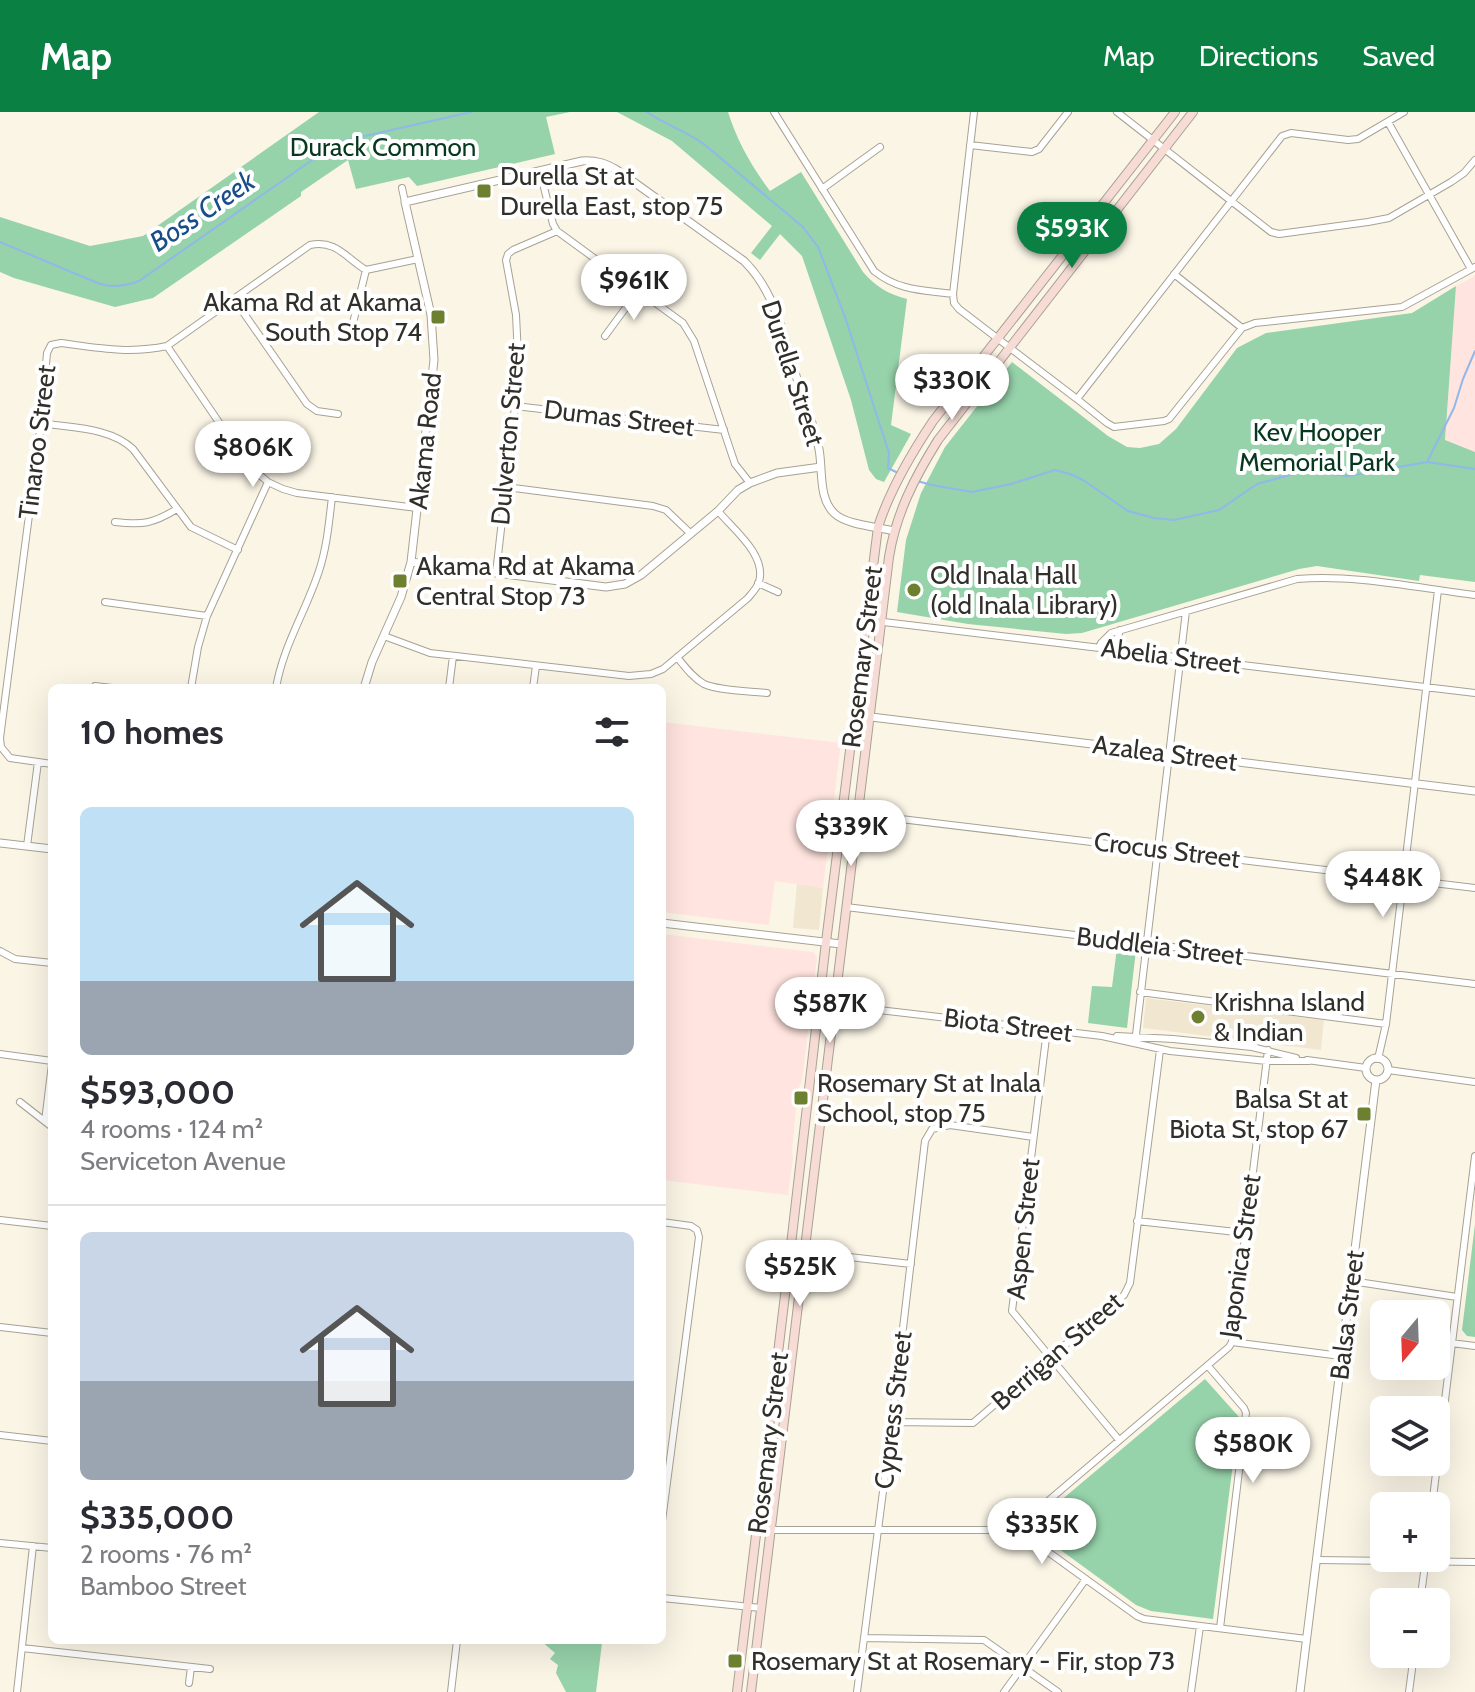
<!DOCTYPE html>
<meta charset="utf-8">
<style>
:root{--surface:#fff;--page:#f2f2f3;--text:#2b2b33;--muted:#7c7c81;--line:#e1e1e2;--accent:#0b8043}
body{margin:0;font-family:Cabin,sans-serif;background:var(--page);color:var(--text);height:100vh;display:flex;flex-direction:column;font-size:30px;white-space:nowrap}
*{box-sizing:border-box;margin:0}
p{font-size:26px;color:var(--muted)}
.icon{flex:none;width:44px;height:44px;fill:none;stroke:currentColor;stroke-width:2;stroke-linecap:round;stroke-linejoin:round}
.map{position:relative;flex:1;overflow:hidden}
.sheet{position:absolute;left:48px;top:572px;width:618px;height:960px;display:flex;flex-direction:column;background:var(--surface);border-radius:12px;box-shadow:0 8px 32px #0002}
.sheet>*{flex:none}
.needle{width:52px;rotate:199deg}
.tools{position:absolute;left:1370px;top:1188px;display:grid;gap:16px}
.tools a{display:grid;place-items:center;width:80px;height:80px;border-radius:12px;background:var(--surface);box-shadow:0 8px 32px #0002;font-size:40px}
.price{position:absolute;translate:-50% -68px;padding:0 18px;border-radius:28px;background:#fff;color:#222;font-size:26px;line-height:52px;filter:drop-shadow(0 2px 4px #0008)}
.price::after{content:'';position:absolute;left:50%;top:48px;width:24px;height:18px;margin-left:-12px;background:inherit;clip-path:polygon(0 0,100% 0,50% 100%)}
.price.current{background:var(--accent);color:#fff}
ul{padding:0;list-style:none}
li{display:grid;align-content:center;gap:16px;height:424px;padding:0 32px}
li+li{border-top:2px solid var(--line)}
li span{display:grid;place-items:center;height:248px;border-radius:12px;color:#555}
li>.icon{margin-inline-start:auto}
span .icon{width:144px;height:144px;fill:#fffc;stroke-width:1}
li b{font-size:34px}
h2{display:flex;justify-content:space-between;align-items:center;height:96px;padding:0 32px;font-size:34px}
header{display:flex;align-items:center;gap:48px;box-sizing:border-box;height:112px;padding:0 40px;background:var(--accent);color:#fff}
header strong{font-size:38px}
nav{display:flex;gap:44px;margin-inline-start:auto;font-size:28px}
.map>svg:first-child{display:block}
</style>
<header>
<strong>Map</strong>
<nav><a>Map</a><a>Directions</a><a>Saved</a></nav>
</header>
<div class="map">
<svg width="1475" height="1580" viewBox="0 0 1475 1580">
<rect width="100%" height="100%" fill="#fbf5e6"/>
<!-- built -->
<path fill="#f1e7d1" d="M797 771 823 776 819 818 793 816Z
M1146 886 1324 908 1321 938 1143 916Z"/>
<!-- education -->
<path fill="#ffe4df" d="M1475 164V340L1445 329 1456 174Z
M662 610 841 631 823 776 775 769 769 813 662 800Z
M662 822 813 840 817 846 802 969 798 978 792 1038 793 1046 788 1083 662 1068Z"/>
<!-- green -->
<path fill="#96d2aa" d="M319 0H570L546 5 555 42 417 74 409 65 356 77 348 48 301 80V84L153 186 115 195 14 166 0 160V105L90 134 143 124Z
M617 0H728C737 29 752 55 770 79L801 60 863 160C876 175 888 182 907 187L891 313 911 322 884 370 876 367 869 358 851 288 802 144 780 122 760 148 751 141 772 114 672 29Z
M1456 174 1445 328 1475 340V470L1420 463 1419 469 1317 454 1299 457 1082 521 1066 522 968 512 897 500 906 428 921 381 945 335 1012 250 1108 324 1127 335 1140 336 1159 332 1176 317 1237 236 1266 221 1412 201Z
M1117 836 1136 838 1127 916 1088 911 1092 874 1112 875Z
M1475 1112V1225L1467 1224 1462 1218Z
M1205 1267 1239 1305 1213 1507 1151 1499 1136 1493 1040 1423V1406Z
M540 1528H579L602 1531 596 1580H566L556 1561 558 1553 550 1547 555 1541Z"/>
<g fill="none" stroke-linecap="round" stroke-linejoin="round">
<!-- stream -->
<path stroke="#90b8ea" stroke-width="2" d="M647 0C665 13 687 19 705 33L803 115 818 135 845 205 889 341 888 356 896 360
M0 130 100 172C114 176 126 174 139 169L335 32 343 29 471 0
M1428 348 1454 296 1463 267 1475 239
M917 369 932 373 972 380 1011 372 1055 358 1070 362 1083 368 1128 399 1154 406 1174 408 1219 398 1257 372 1304 359 1348 364 1427 350 1475 357"/>
<defs>
<path id="minor" d="M774 0 874 159C899 179 922 178 953 182
M974 0 953 182 954 191 959 197 1077 287 1107 311 1114 315 1164 309 1169 307 1242 216 1255 211 1402 195 1475 155
M1117 0 1271 120 1279 122 1368 110 1389 106 1451 70 1464 61 1475 48
M1388 10 1471 157
M970 33 1032 40 1039 37 1068 0
M540 59 553 112 557 119 683 211 694 229 735 352 750 371
M402 76 405 90
M822 77 880 35
M1174 162 1242 216
M234 187 307 292 317 299 338 302
M353 211 366 158
M605 224 638 179
M167 234 248 353 268 370 283 377 297 381 417 396
M1077 287 1282 24 1291 21 1348 28 1358 27 1404 0
M515 294 724 318
M41 311C71 316 110 315 133 337L191 415 238 438
M506 375 653 394 666 398 690 421
M115 410C143 413 152 412 177 397
M496 461 515 294 518 244 516 203 506 148 508 142 513 138 557 119
M758 471 778 480
M105 490 207 504
M867 508 1475 581
M384 524 430 541 629 564 651 562 663 557 748 486C752 481 757 476 759 470 767 443 733 417 718 399
M1099 536 1101 531 1111 521 1297 467C1355 462 1417 476 1475 483
M1114 538 1120 518
M677 545C685 555 693 566 704 572 720 579 749 579 767 581
M95 574 112 576
M191 576 198 535 207 504 268 370
M276 576C283 534 306 499 319 459 327 435 329 410 332 385
M449 576 453 544
M533 576 536 554
M52 652 10 646 1 635 0 626 41 311 47 241 51 233 61 231C99 236 129 242 167 234L310 133C336 127 347 147 366 158L418 147
M859 702 1475 776
M27 734 38 650
M846 795 1475 872
M0 839 15 847 52 851
M1140 880 1386 912
M819 891 1102 924 1170 939 1267 949H1309
M1047 918 1012 1199 1119 1328
M1117 924 1173 927 1252 935 1296 946
M1135 931 1186 499
M0 942 52 949
M1378 947 1386 912 1438 478
M1307 948 1366 956
M1388 958 1475 970
M20 990 52 1015
M45 1009 52 952
M0 1108 52 1114
M1137 1109 1245 1121
M662 1110 691 1114 697 1118 699 1125 662 1409
M805 1140 911 1152
M1351 1169 1457 1185
M0 1215 52 1221
M1232 1230 1341 1244
M1451 1231 1475 1234
M1208 1254 1244 1296 1246 1301 1220 1516
M892 1310 973 1311 1124 1183 1130 1171 1160 938
M0 1323 52 1329
M1432 1394 1475 1044
M1015 1416 1137 1504 1144 1507 1307 1527
M758 1418H1010L1021 1412 1229 1235 1232 1230 1268 938
M0 1431 52 1436
M1316 1448 1475 1450
M662 1486 761 1496
M1420 1490 1426 1446
M865 1526 984 1528 1058 1580
M22 1536 210 1557
M189 1571 191 1555
M17 1580 33 1434
M451 1580 457 1528
M857 1580 892 1310 925 1029 932 1017 950 1013 1033 1025
M1004 1580 1086 1467
M1191 1580 1200 1514
M1409 1580 1414 1542"/>
<path id="tertiary" d="M411 450 606 475 625 472 641 463 718 399 738 378 750 371 777 361 821 355
M364 576 372 550 401 485 411 450 434 248 431 203 405 90 582 49C596 48 605 51 617 58L744 149C777 181 785 231 799 273 806 294 815 316 819 337 823 358 818 387 835 402 847 413 879 415 894 419
M855 603 1475 679
M0 731 52 737
M662 811 841 832
M1366 957a11 11 0 1 1 22 0a11 11 0 1 1-22 0Z
M1300 1580 1376 968"/>
<path id="secondary" d="M737 1580 789 1150 826 830 878 415C890 377 911 342 933 309L1175 0
M751 1580 889 445C896 401 915 365 938 328L1193 0"/>
</defs>
<!-- minor casing -->
<use href="#minor" stroke="#a8a294" stroke-width="8"/>
<!-- tertiary casing -->
<use href="#tertiary" stroke="#a8a294" stroke-width="9"/>
<!-- secondary casing -->
<use href="#secondary" stroke="#a8a294" stroke-width="10"/>
<!-- minor -->
<use href="#minor" stroke="#fff" stroke-width="6"/>
<!-- tertiary -->
<use href="#tertiary" stroke="#fff" stroke-width="7"/>
<!-- secondary -->
<use href="#secondary" stroke="#f7dcd6" stroke-width="8"/>
</g>
<!-- markers -->
<g fill="#6c8030" stroke="#fff" stroke-width="3">
<rect x="476" y="71" width="16" height="16" rx="4"/>
<rect x="430" y="197" width="16" height="16" rx="4"/>
<rect x="392" y="461" width="16" height="16" rx="4"/>
<circle cx="914" cy="478" r="8"/>
<circle cx="1198" cy="905" r="8"/>
<rect x="793" y="978" width="16" height="16" rx="4"/>
<rect x="1356" y="994" width="16" height="16" rx="4"/>
<rect x="727" y="1541" width="16" height="16" rx="4"/>
</g>
<g text-anchor="middle" dominant-baseline="central" stroke-width="8" stroke-linejoin="round" paint-order="stroke">
<!-- park labels -->
<g font-size="26" fill="#07381f" stroke="#fff">
<text x="383" y="35">Durack Common</text>
<text x="1317" y="320">Kev Hooper<tspan x="1317" dy="30">Memorial Park</tspan></text>
</g>
<!-- poi labels -->
<g font-size="26" fill="#312f29" stroke="#fff" text-anchor="start">
<text x="500" y="64">Durella St at<tspan x="500" dy="30">Durella East, stop 75</tspan></text>
<text x="422" y="190" text-anchor="end">Akama Rd at Akama<tspan x="422" dy="30">South Stop 74</tspan></text>
<text x="416" y="454">Akama Rd at Akama<tspan x="416" dy="30">Central Stop 73</tspan></text>
<text x="930" y="463">Old Inala Hall<tspan x="930" dy="30">(old Inala Library)</tspan></text>
<text x="1214" y="890">Krishna Island<tspan x="1214" dy="30">&amp; Indian</tspan></text>
<text x="817" y="971">Rosemary St at Inala<tspan x="817" dy="30">School, stop 75</tspan></text>
<text x="1348" y="987" text-anchor="end">Balsa St at<tspan x="1348" dy="30">Biota St, stop 67</tspan></text>
<text x="751" y="1549">Rosemary St at Rosemary - Fir, stop 73</text>
</g>
<!-- street labels -->
<g font-size="26" fill="#312f29" stroke="#fff">
<text transform="translate(793 261) rotate(72)">Durella Street</text>
<text transform="translate(619 306) rotate(7)">Dumas Street</text>
<text transform="translate(508 322) rotate(-85)">Dulverton Street</text>
<text transform="translate(425 329) rotate(-84)">Akama Road</text>
<text transform="translate(37 330) rotate(-83)">Tinaroo Street</text>
<text transform="translate(1171 544) rotate(7)">Abelia Street</text>
<text transform="translate(862 545) rotate(-83)">Rosemary Street</text>
<text transform="translate(1165 641) rotate(7)">Azalea Street</text>
<text transform="translate(1167 738) rotate(7)">Crocus Street</text>
<text transform="translate(1160 834) rotate(7)">Buddleia Street</text>
<text transform="translate(1008 913) rotate(7)">Biota Street</text>
<text transform="translate(1023 1117) rotate(-84)">Aspen Street</text>
<text transform="translate(1240 1144) rotate(-82)">Japonica Street</text>
<text transform="translate(1347 1203) rotate(-83)">Balsa Street</text>
<text transform="translate(1057 1239) rotate(-41)">Berrigan Street</text>
<text transform="translate(893 1298) rotate(-83)">Cypress Street</text>
<text transform="translate(768 1331) rotate(-83)">Rosemary Street</text>
</g>
<!-- water labels -->
<g font-size="28" font-style="italic" fill="#184d89" stroke="#fff">
<text transform="translate(202 99) rotate(-34)">Boss Creek</text>
</g>
</g>
</svg>
<div class="tools">
<a><svg class="needle" viewBox="-14 -14 28 28"><path d="M0-13l5 13h-10z" fill="#e53935"/><path d="M0 13l5-13h-10z" fill="#7c7c81"/></svg></a>
<a><svg class="icon" aria-label="layers" viewBox="0 0 24 24"><path d="M12 4l9 5-9 5-9-5zM3 14l9 5 9-5"/></svg></a>
<a>+</a>
<a>−</a>
</div>
<b class="price current" style="left:1072px;top:158px">$593K</b>
<b class="price" style="left:634px;top:210px">$961K</b>
<b class="price" style="left:952px;top:310px">$330K</b>
<b class="price" style="left:253px;top:377px">$806K</b>
<b class="price" style="left:851px;top:756px">$339K</b>
<b class="price" style="left:1383px;top:807px">$448K</b>
<b class="price" style="left:830px;top:933px">$587K</b>
<b class="price" style="left:800px;top:1196px">$525K</b>
<b class="price" style="left:1253px;top:1373px">$580K</b>
<b class="price" style="left:1042px;top:1454px">$335K</b>
<section class="sheet">
<h2>10 homes<svg class="icon" aria-label="filters" viewBox="0 0 24 24"><path d="M4 7h16M4 17h16"/><circle cx="9" cy="7" r="2"/><circle cx="15" cy="17" r="2"/></svg></h2>
<ul>
<li><span style="background:linear-gradient(#bfe0f5 70%,#9aa5b1 0)"><svg class="icon" aria-label="home" viewBox="0 0 24 24"><path d="M3 11l9-7 9 7M6 9v11h12V9"/></svg></span><div><b>$593,000</b><p>4 rooms · 124 m²</p><p>Serviceton Avenue</p></div></li>
<li><span style="background:linear-gradient(#c9d6e8 60%,#9aa5b1 0)"><svg class="icon" aria-label="home" viewBox="0 0 24 24"><path d="M3 11l9-7 9 7M6 9v11h12V9"/></svg></span><div><b>$335,000</b><p>2 rooms · 76 m²</p><p>Bamboo Street</p></div></li>
</ul>
</section>
</div>
